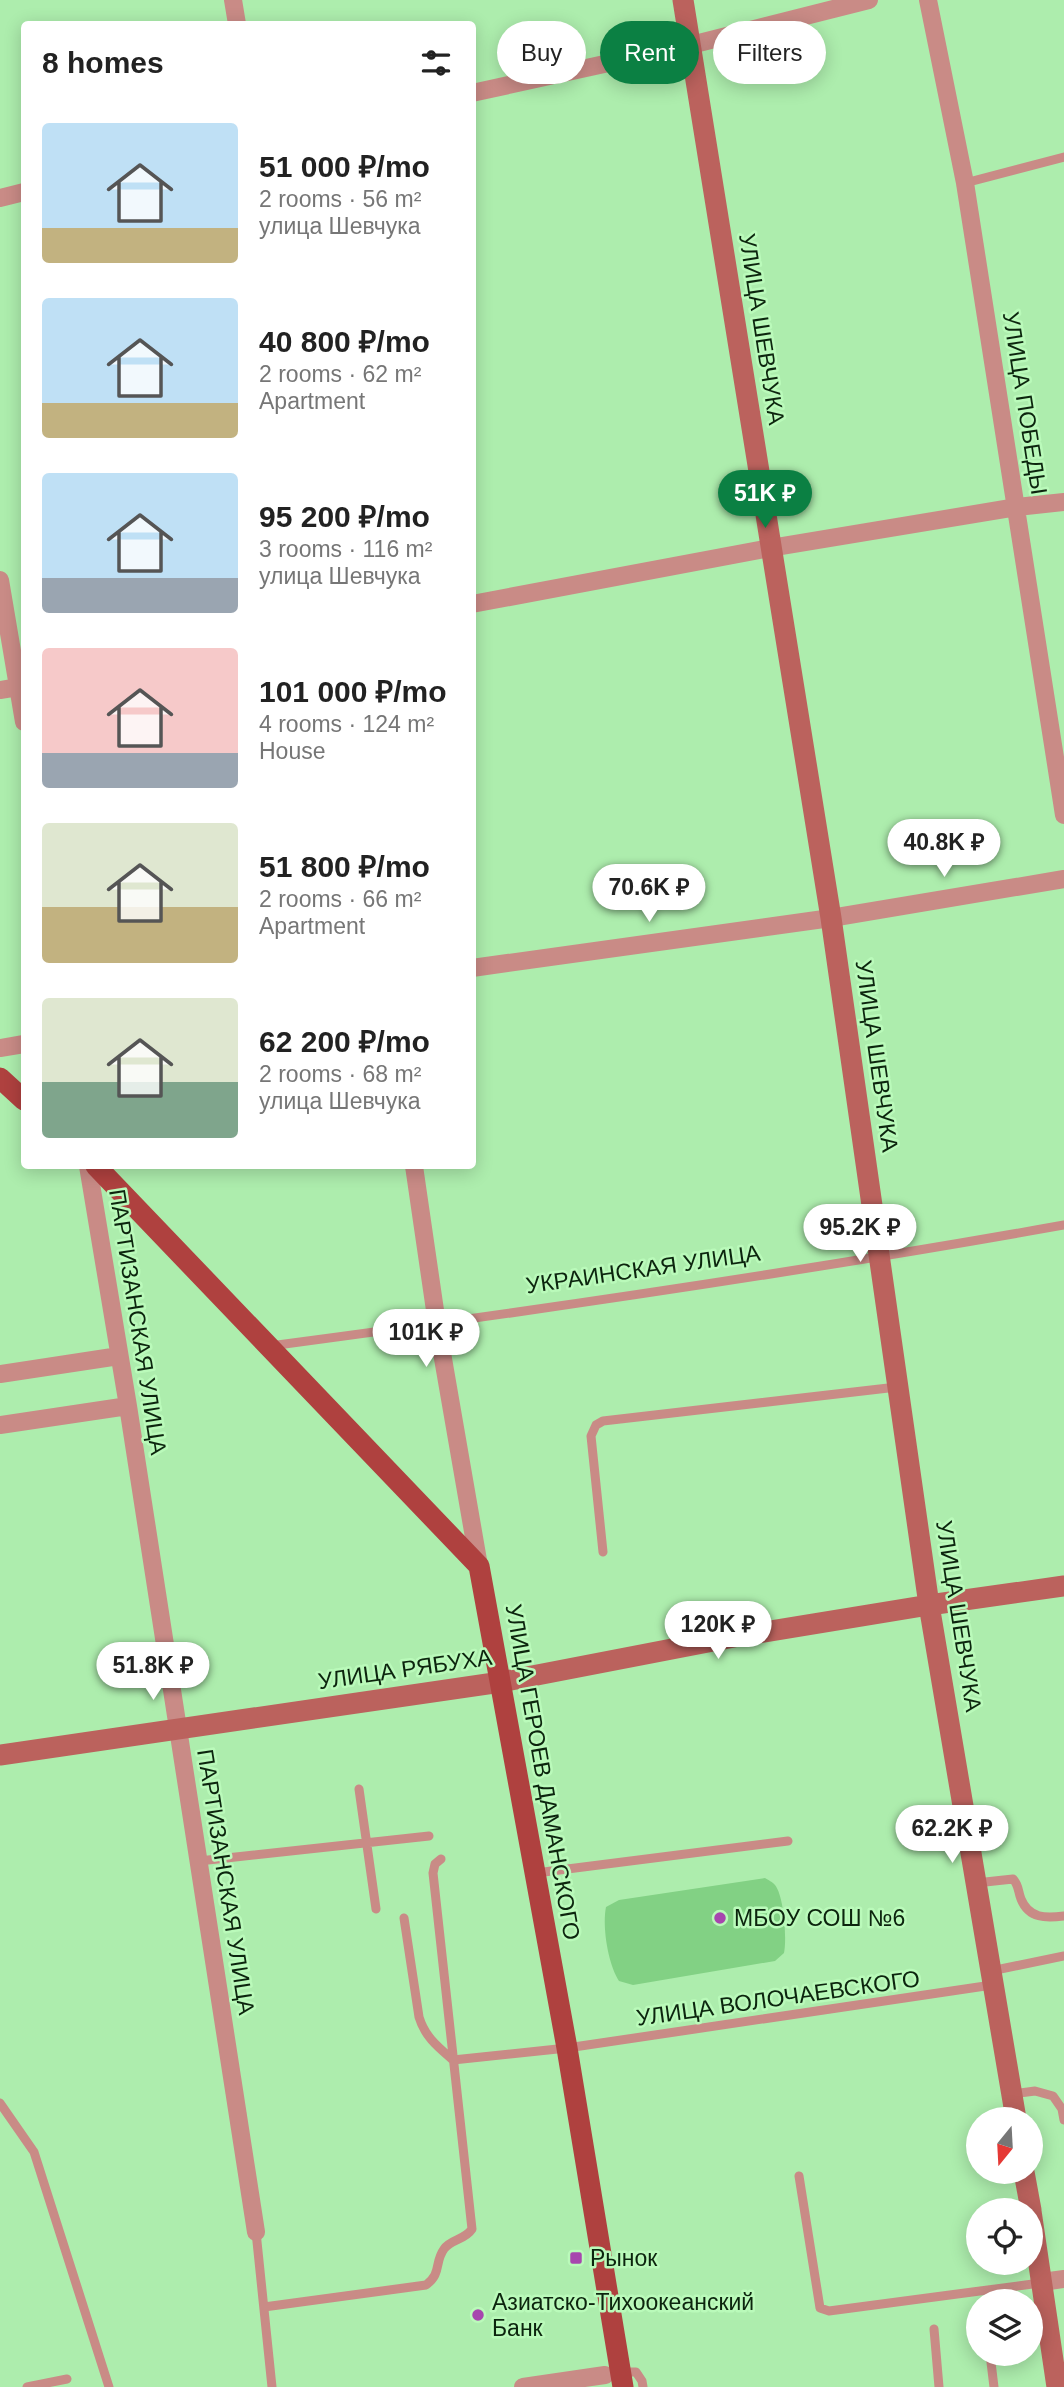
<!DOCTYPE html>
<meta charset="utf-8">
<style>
:root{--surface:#fff;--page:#f2f2f2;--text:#222;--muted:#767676;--accent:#0b8043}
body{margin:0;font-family:Arial,sans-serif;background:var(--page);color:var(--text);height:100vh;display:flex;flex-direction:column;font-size:26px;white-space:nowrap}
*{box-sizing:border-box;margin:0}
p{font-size:23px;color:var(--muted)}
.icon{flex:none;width:38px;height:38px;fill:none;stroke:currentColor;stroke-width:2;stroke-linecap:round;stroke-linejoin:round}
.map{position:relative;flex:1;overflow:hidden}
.sheet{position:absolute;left:21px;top:21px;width:455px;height:1148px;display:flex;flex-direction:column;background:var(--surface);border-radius:7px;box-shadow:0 4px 18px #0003}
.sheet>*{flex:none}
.banner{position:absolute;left:497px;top:21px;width:462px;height:63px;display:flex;gap:14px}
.needle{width:46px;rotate:198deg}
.buttons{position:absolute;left:966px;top:2107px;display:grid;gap:14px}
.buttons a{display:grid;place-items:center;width:77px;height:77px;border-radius:50%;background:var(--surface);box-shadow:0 4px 18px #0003;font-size:35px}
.price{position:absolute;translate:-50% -60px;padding:0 16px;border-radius:24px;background:#fff;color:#222;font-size:23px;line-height:46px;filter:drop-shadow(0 2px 4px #0008)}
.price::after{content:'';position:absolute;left:50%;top:42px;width:21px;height:16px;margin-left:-10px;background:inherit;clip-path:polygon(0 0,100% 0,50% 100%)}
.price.on{background:var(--accent);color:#fff}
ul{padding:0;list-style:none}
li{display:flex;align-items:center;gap:21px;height:175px;padding:0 21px}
li span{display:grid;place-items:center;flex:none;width:196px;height:140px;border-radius:7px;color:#555}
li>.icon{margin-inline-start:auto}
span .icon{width:84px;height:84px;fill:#fffc;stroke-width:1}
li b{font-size:30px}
h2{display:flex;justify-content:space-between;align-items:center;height:84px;padding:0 21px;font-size:30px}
.pill{padding:0 24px;border-radius:32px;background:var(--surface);box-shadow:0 4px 18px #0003;font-size:24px;line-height:63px}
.pill.on{background:var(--accent);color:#fff}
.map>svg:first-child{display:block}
</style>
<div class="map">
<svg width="1064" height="2387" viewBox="0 0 1064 2387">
<rect width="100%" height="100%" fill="#adedad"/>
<!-- green -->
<path fill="#82d184" d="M765 1878C768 1880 773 1882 775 1885 784 1896 787 1939 784 1953L775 1961 633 1985 619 1981C608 1964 602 1927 606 1907L619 1900Z"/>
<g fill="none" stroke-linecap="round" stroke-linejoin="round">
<!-- lane -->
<path stroke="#c98b86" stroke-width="9" d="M965 183 1064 157
M270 1346C535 1311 800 1272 1064 1225
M603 1552 591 1436 596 1425 603 1421 897 1387
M359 1789 376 1909
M199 1861 429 1836
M536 1873 788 1841
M976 1883 1013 1879C1019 1885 1018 1892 1021 1899 1029 1919 1046 1918 1064 1916
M404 1918 419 2017C425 2037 438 2047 453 2060L567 2048 992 1985
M991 1971 1064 1956
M1012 2094 1035 2091 1053 2096 1062 2109 1064 2120
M0 2103 34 2152 109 2387
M799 2176 820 2308 829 2311 1040 2283
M256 2232 272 2387
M264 2307 426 2285C442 2273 434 2263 444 2249 451 2239 465 2240 472 2229L433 1873 435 1864 441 1859
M934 2329 939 2387
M990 2354 994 2387
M621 2372H636L642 2381 643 2387
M27 2387 67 2379"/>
<!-- street -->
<path stroke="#c98b86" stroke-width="18" d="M233 0 237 24
M928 0 965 183 1064 815
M472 93 691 45 869 0
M0 198 24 192
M0 580 24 722
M472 604 770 548 1017 507 1064 502
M0 690 24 686
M472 968 831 918 1064 879
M0 1048 24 1044
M88 1166 128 1406 256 2232
M414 1166 437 1324 479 1566
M0 1374 119 1356
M0 1425 128 1406
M1042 2282 1064 2279
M523 2387 605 2375"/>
<!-- secondary -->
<path stroke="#bb625d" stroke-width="21" d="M683 0 831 918 929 1605 1016 2119
M0 1755 501 1682 734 1637 929 1605 1064 1586
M1024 2172 1031 2210
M1031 2211 1057 2387"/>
<!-- primary -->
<path stroke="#af413f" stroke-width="21" d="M0 1078 24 1100
M96 1166 479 1566 567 2048 623 2387"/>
</g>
<!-- markers -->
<g fill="#a746ae" stroke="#bafaba" stroke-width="2.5">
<circle cx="720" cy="1918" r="7"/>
<rect x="569" y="2251" width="14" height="14" rx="3.5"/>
<circle cx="478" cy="2315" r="7"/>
</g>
<g text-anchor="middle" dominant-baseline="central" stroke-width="5" stroke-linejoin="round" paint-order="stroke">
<!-- street labels -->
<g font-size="23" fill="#0c250e" stroke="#bafaba">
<text transform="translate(762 329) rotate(81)">УЛИЦА ШЕВЧУКА</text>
<text transform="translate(1025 403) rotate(81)">УЛИЦА ПОБЕДЫ</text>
<text transform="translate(877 1056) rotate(82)">УЛИЦА ШЕВЧУКА</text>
<text transform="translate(643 1269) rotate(-8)">УКРАИНСКАЯ УЛИЦА</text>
<text transform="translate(138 1322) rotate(81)">ПАРТИЗАНСКАЯ УЛИЦА</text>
<text transform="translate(959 1616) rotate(81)">УЛИЦА ШЕВЧУКА</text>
<text transform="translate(405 1669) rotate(-8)">УЛИЦА РЯБУХА</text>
<text transform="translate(543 1772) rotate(80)">УЛИЦА ГЕРОЕВ ДАМАНСКОГО</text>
<text transform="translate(226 1882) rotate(81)">ПАРТИЗАНСКАЯ УЛИЦА</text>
<text transform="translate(778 1998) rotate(-8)">УЛИЦА ВОЛОЧАЕВСКОГО</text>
</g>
<!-- poi labels -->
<g font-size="23" fill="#0c250e" stroke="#bafaba" text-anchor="start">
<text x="734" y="1918">МБОУ СОШ №6</text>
<text x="590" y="2258">Рынок</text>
<text x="492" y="2302">Азиатско-Тихоокеанский<tspan x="492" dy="26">Банк</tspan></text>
</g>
</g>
</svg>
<div class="buttons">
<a><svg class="needle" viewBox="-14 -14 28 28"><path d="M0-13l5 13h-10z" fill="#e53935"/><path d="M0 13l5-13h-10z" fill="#767676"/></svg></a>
<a><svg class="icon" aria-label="locate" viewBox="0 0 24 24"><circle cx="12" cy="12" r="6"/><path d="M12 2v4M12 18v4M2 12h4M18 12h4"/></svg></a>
<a><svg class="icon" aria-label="layers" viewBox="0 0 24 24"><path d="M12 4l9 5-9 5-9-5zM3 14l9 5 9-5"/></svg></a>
</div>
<b class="price on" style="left:765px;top:530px">51K ₽</b>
<b class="price" style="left:944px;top:879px">40.8K ₽</b>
<b class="price" style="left:649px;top:924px">70.6K ₽</b>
<b class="price" style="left:860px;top:1264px">95.2K ₽</b>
<b class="price" style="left:426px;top:1369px">101K ₽</b>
<b class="price" style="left:718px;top:1661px">120K ₽</b>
<b class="price" style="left:153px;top:1702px">51.8K ₽</b>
<b class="price" style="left:952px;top:1865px">62.2K ₽</b>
<div class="banner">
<a class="pill">Buy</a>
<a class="pill on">Rent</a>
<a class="pill">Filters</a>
</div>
<section class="sheet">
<h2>8 homes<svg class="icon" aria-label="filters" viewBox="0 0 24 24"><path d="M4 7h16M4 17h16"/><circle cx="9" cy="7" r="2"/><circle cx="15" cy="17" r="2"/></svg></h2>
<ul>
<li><span style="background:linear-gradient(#bfe0f5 75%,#c2b280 0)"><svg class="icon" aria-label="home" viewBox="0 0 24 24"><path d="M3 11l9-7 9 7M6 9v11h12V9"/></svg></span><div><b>51 000 ₽/mo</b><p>2 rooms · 56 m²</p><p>улица Шевчука</p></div></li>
<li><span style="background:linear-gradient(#bfe0f5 75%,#c2b280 0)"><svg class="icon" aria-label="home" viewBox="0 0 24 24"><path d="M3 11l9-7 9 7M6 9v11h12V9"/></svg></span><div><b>40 800 ₽/mo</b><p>2 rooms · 62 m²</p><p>Apartment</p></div></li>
<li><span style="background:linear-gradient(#bfe0f5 75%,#9aa5b1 0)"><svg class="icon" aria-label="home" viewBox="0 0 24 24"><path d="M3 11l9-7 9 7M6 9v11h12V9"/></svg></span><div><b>95 200 ₽/mo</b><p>3 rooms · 116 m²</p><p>улица Шевчука</p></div></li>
<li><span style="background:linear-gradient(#f6c9c9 75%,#9aa5b1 0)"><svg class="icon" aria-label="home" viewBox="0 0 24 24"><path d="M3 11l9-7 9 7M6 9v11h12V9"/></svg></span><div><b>101 000 ₽/mo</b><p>4 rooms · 124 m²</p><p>House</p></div></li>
<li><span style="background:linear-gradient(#dfe7d0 60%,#c2b280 0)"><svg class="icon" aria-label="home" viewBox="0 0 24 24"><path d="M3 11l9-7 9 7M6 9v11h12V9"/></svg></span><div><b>51 800 ₽/mo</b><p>2 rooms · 66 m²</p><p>Apartment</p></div></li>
<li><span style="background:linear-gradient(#dfe7d0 60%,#7fa58c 0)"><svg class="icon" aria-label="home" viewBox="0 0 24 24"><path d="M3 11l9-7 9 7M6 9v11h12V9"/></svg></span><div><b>62 200 ₽/mo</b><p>2 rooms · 68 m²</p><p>улица Шевчука</p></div></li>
</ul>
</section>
</div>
